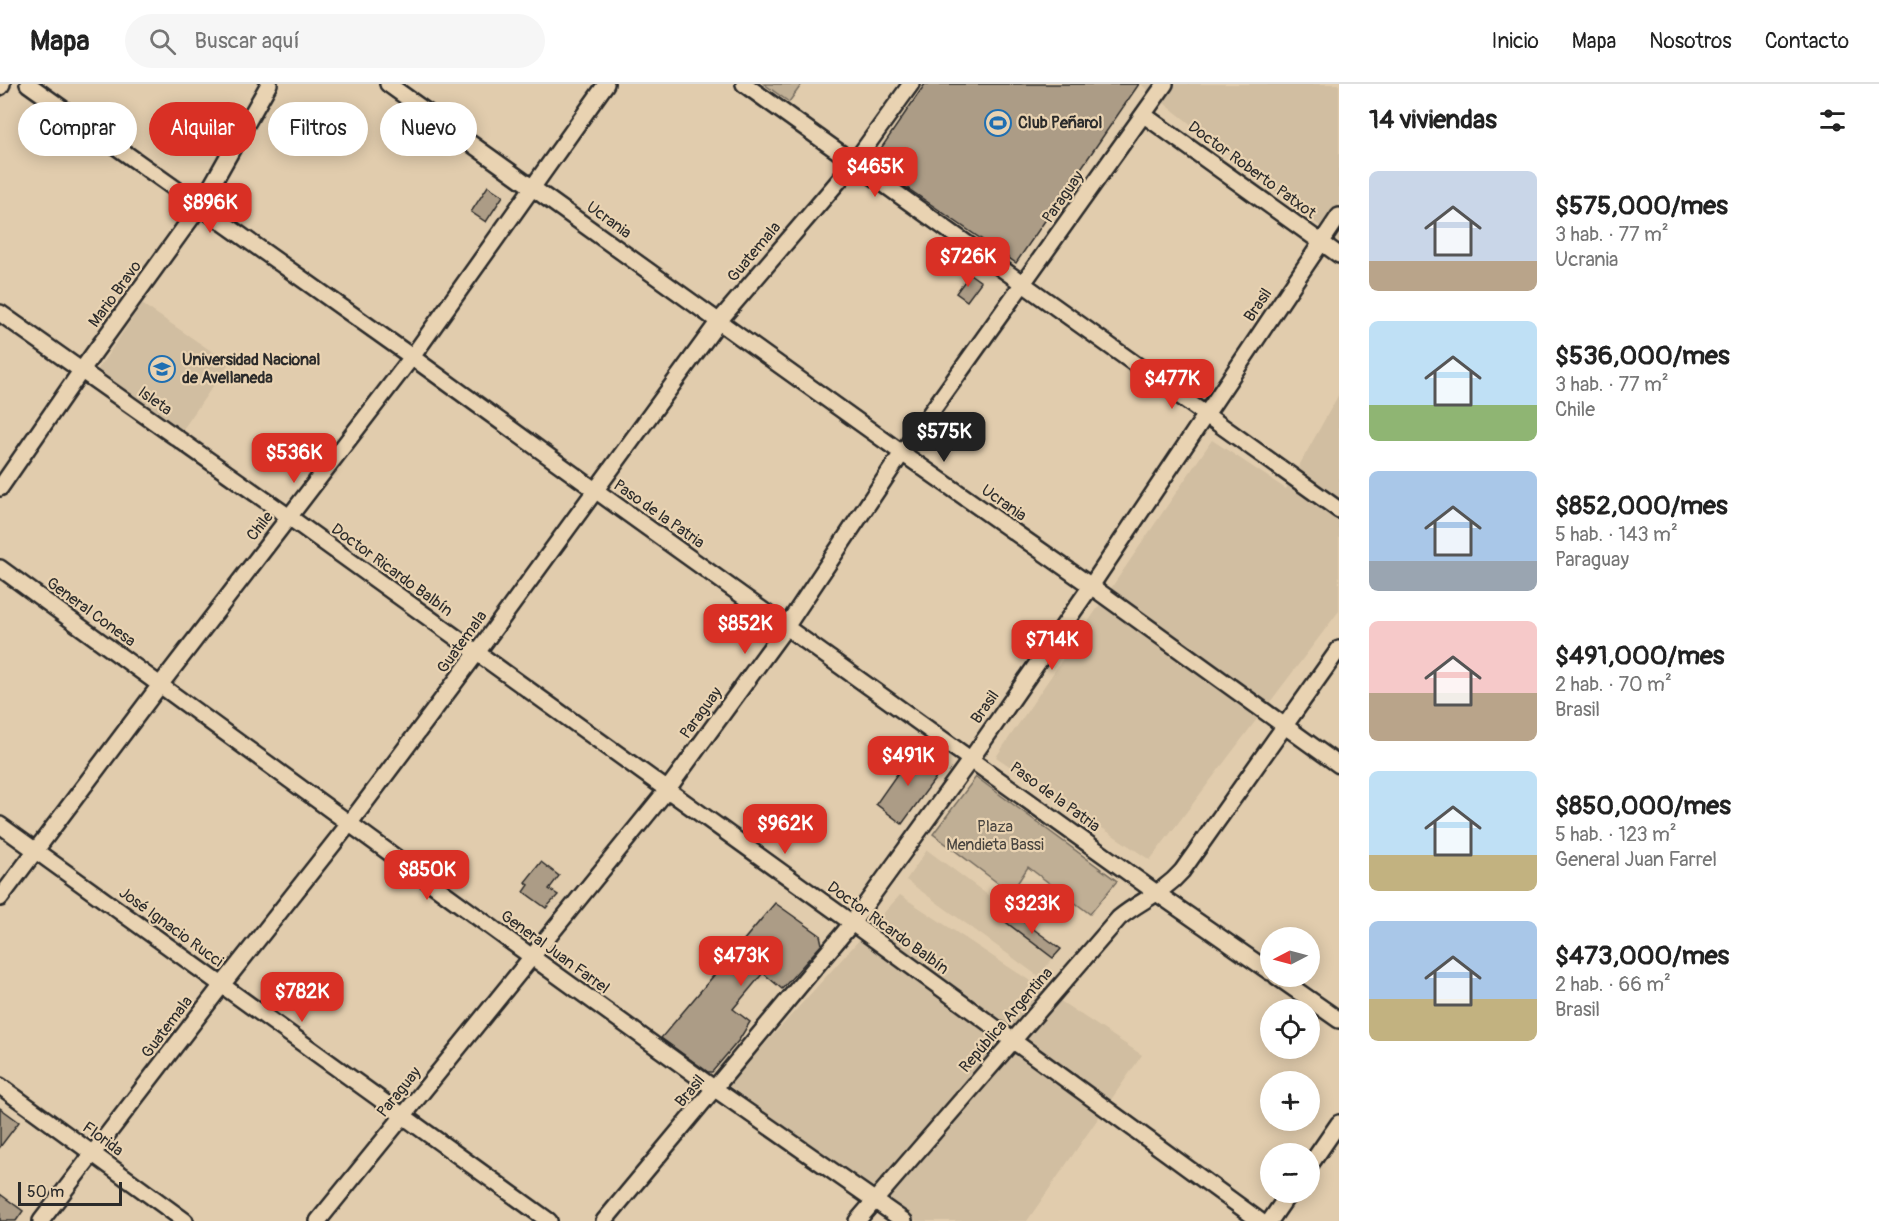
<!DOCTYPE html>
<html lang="es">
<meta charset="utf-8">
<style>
:root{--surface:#fff;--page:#f6f6f6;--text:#222;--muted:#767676;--line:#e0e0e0;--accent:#d93025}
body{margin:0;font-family:Pangolin,sans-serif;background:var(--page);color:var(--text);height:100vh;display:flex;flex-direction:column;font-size:22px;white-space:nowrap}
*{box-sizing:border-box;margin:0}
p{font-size:20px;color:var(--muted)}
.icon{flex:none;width:33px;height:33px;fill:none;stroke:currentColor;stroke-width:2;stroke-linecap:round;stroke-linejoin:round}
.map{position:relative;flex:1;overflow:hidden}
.details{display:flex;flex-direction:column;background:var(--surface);width:540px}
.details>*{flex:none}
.banner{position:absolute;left:18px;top:18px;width:570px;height:54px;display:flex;gap:12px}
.needle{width:39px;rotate:264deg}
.fabs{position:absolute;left:1260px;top:843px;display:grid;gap:12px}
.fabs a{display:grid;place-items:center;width:60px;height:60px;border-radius:50%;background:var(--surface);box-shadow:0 3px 15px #0003;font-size:30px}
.scale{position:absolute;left:18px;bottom:15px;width:104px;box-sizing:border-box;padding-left:6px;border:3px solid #2b2b2b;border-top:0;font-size:16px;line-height:21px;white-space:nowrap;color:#2b2b2b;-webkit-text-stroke:4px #e9d3b2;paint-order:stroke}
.price{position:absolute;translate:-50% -51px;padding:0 14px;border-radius:12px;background:var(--accent);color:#fff;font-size:20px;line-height:39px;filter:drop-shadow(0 2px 3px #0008)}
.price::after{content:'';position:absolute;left:50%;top:36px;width:18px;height:14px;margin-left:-9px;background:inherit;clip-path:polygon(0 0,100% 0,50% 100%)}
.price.current{background:#222;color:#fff}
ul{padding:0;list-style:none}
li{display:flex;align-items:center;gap:18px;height:150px;padding:0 30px}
li span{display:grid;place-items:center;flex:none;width:168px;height:120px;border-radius:9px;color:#555}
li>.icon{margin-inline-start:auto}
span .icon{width:72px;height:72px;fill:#fffc;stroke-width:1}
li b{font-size:26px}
h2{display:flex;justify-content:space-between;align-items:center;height:72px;padding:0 30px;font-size:26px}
.tag{padding:0 21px;border-radius:27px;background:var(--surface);box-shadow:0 3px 15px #0003;font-size:21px;line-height:54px}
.tag.current{background:var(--accent);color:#fff}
header{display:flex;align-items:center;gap:36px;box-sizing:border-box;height:84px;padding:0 30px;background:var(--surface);border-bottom:2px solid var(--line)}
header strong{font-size:28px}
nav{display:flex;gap:33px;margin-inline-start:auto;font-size:21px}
.search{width:420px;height:54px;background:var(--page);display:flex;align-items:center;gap:15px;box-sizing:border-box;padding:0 21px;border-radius:33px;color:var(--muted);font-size:22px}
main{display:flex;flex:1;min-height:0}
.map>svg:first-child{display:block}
</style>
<header>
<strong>Mapa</strong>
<div class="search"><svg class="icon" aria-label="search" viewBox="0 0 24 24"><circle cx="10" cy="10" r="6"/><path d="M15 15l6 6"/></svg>Buscar aquí</div>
<nav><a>Inicio</a><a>Mapa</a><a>Nosotros</a><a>Contacto</a></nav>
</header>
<main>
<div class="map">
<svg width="1339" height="1137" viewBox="0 0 1339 1137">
<rect width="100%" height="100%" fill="#e1ccad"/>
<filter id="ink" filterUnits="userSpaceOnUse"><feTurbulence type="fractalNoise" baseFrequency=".0167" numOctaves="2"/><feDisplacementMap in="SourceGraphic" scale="12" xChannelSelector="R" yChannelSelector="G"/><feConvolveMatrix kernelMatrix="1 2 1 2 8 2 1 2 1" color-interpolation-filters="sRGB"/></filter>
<g filter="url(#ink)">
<!-- built -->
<path fill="#d1bea1" d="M1141 0H1339V157L1146 5Z
M142 220 229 279 179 351 94 291Z
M1339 310V527L1150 776 996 673 1212 356 1286 405Z
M927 766 1061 865 1038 892 906 796Z
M900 811 1142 971 1027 1137H916L728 1001Z"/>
<!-- green -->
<path fill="#c0af95" stroke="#766d60" stroke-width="1.5" d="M764 0H802L789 18Z
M976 693 1117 797 1090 830 1028 783 1011 809 933 750Z"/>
<!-- building -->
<path fill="#ac9c86" stroke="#2b2b2b" stroke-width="1.5" d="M925 0H1139L1016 179 871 79Z
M488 102 503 112 486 138 471 128Z
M970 190 981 198 967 217 956 209Z
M914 666 936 681 937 692 902 740 876 720Z
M541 778 559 792 549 805 558 811 546 824 524 808 529 801 525 798Z
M775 819 820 851 822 860 782 905 763 889 733 925 750 938 739 956 712 988H708L661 954Z
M1010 828 1061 865 1053 874 1003 836Z
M0 1024 19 1038 0 1063Z
M0 1110 23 1127 16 1137H0Z"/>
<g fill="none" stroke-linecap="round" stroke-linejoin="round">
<defs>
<path id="minor" d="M28 0 412 273 595 406 1158 810 1270 888
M388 0 902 369 1091 502 1339 681
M744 0 1339 426
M0 3 2 0
M1144 31 1339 171
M0 229 289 433 852 839 1260 1137
M0 404 81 287 200 122 269 0
M0 484 532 873 715 1005 904 1137
M0 741 549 1137
M0 814 160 601 412 273 606 0
M1276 892 1339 936
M0 1002 185 1137
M1310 1081 1339 1039
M41 1137 222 901 349 740 476 570 719 237 854 79 911 0
M318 1137 667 706 786 543 902 369 1165 0
M604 1137 852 839 971 675 1091 502 1339 132
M857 1137 1119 834C1141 816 1162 810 1182 787L1339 565
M1270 1137 1290 1108"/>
</defs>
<!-- minor casing -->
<use href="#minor" stroke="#2b2b2b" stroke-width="20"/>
<!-- minor -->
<use href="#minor" stroke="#e9d3b2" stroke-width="15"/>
</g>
</g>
<!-- icons -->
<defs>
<symbol id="stadium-ring" viewBox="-11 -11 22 22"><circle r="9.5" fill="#e9d3b2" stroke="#1f6fb2" stroke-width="1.5"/><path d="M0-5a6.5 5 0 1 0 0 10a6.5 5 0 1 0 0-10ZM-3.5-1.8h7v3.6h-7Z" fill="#1f6fb2"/></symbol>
<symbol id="university-ring" viewBox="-11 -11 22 22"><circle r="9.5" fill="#e9d3b2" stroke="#1f6fb2" stroke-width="1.5"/><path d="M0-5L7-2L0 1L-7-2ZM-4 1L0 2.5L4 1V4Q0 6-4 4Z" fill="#1f6fb2"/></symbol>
</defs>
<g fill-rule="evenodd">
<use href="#stadium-ring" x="983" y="24" width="30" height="30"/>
<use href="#university-ring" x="147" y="270" width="30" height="30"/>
</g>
<g text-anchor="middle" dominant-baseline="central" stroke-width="4.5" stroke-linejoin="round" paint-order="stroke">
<!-- poi labels -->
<g font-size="16" font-weight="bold" fill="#2b2b2b" stroke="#e9d3b2" text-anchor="start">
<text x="1018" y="39">Club Peñarol</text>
<text x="182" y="276">Universidad Nacional<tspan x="182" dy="18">de Avellaneda</tspan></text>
</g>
<!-- street labels -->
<g font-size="16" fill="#2b2b2b" stroke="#e9d3b2">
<text transform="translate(1252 86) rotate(36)">Doctor Roberto Patxot</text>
<text transform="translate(1063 113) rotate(-55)">Paraguay</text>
<text transform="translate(609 136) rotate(36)">Ucrania</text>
<text transform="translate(754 168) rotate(-50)">Guatemala</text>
<text transform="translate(115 210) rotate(-54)">Mario Bravo</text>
<text transform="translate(1258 221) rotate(-56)">Brasil</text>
<text transform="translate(155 317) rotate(35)">Isleta</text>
<text transform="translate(1004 419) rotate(35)">Ucrania</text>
<text transform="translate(659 430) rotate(35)">Paso de la Patria</text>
<text transform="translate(260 442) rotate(-52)">Chile</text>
<text transform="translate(392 486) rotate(36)">Doctor Ricardo Balbín</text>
<text transform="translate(91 528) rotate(36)">General Conesa</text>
<text transform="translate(462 558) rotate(-54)">Guatemala</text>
<text transform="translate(985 623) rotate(-55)">Brasil</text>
<text transform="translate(701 629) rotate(-54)">Paraguay</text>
<text transform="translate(1055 713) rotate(36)">Paso de la Patria</text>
<text transform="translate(171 843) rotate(36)">José Ignacio Rucci</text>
<text transform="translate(888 844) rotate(36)">Doctor Ricardo Balbín</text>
<text transform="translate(555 868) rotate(36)">General Juan Farrel</text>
<text transform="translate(1006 936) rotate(-49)">República Argentina</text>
<text transform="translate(167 943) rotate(-53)">Guatemala</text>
<text transform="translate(690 1007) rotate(-50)">Brasil</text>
<text transform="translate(399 1008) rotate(-51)">Paraguay</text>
<text transform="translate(103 1055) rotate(36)">Florida</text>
</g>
<!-- park labels -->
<g font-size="16" fill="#494540" stroke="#e9d3b2">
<text x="995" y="743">Plaza<tspan x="995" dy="18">Mendieta Bassi</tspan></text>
</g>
</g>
</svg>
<div class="fabs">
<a><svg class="needle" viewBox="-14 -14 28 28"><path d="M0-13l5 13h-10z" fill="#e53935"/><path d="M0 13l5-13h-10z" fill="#767676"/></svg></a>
<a><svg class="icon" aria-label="locate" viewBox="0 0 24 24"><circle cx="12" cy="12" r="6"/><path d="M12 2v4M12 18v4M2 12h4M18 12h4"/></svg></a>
<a>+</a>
<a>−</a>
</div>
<div class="scale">50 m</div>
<b class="price" style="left:875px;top:114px">$465K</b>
<b class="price" style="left:210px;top:150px">$896K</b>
<b class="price" style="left:968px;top:204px">$726K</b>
<b class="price" style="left:1172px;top:326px">$477K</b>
<b class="price current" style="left:944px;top:379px">$575K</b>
<b class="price" style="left:294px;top:400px">$536K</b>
<b class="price" style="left:745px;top:571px">$852K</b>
<b class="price" style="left:1052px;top:587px">$714K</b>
<b class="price" style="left:908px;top:703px">$491K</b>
<b class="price" style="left:785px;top:771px">$962K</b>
<b class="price" style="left:427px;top:817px">$850K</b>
<b class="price" style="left:1032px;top:851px">$323K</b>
<b class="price" style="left:741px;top:903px">$473K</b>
<b class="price" style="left:302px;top:939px">$782K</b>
<div class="banner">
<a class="tag">Comprar</a>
<a class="tag current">Alquilar</a>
<a class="tag">Filtros</a>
<a class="tag">Nuevo</a>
</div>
</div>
<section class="details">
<h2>14 viviendas<svg class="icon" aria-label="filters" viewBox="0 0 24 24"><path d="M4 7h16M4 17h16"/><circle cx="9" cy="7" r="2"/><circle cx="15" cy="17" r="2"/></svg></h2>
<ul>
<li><span style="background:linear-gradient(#c9d6e8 75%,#b9a48a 0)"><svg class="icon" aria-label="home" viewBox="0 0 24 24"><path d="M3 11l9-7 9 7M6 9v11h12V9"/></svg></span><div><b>$575,000/mes</b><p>3 hab. · 77 m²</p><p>Ucrania</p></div></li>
<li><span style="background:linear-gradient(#bfe0f5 70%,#8fb573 0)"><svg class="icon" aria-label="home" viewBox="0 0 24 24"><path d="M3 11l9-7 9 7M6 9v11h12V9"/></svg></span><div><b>$536,000/mes</b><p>3 hab. · 77 m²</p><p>Chile</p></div></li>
<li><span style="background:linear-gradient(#a9c7e8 75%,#9aa5b1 0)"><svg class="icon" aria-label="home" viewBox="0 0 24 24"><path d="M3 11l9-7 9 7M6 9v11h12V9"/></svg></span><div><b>$852,000/mes</b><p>5 hab. · 143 m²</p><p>Paraguay</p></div></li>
<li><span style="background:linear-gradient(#f6c9c9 60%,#b9a48a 0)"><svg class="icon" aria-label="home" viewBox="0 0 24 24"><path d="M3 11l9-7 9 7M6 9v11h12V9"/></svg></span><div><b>$491,000/mes</b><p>2 hab. · 70 m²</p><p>Brasil</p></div></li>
<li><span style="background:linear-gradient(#bfe0f5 70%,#c2b280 0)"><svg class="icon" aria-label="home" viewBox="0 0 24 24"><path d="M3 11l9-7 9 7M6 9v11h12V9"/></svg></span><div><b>$850,000/mes</b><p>5 hab. · 123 m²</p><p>General Juan Farrel</p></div></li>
<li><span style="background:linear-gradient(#a9c7e8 65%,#c2b280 0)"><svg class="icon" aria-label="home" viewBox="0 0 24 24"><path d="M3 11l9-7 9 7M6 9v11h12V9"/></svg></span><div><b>$473,000/mes</b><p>2 hab. · 66 m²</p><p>Brasil</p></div></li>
</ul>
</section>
</main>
